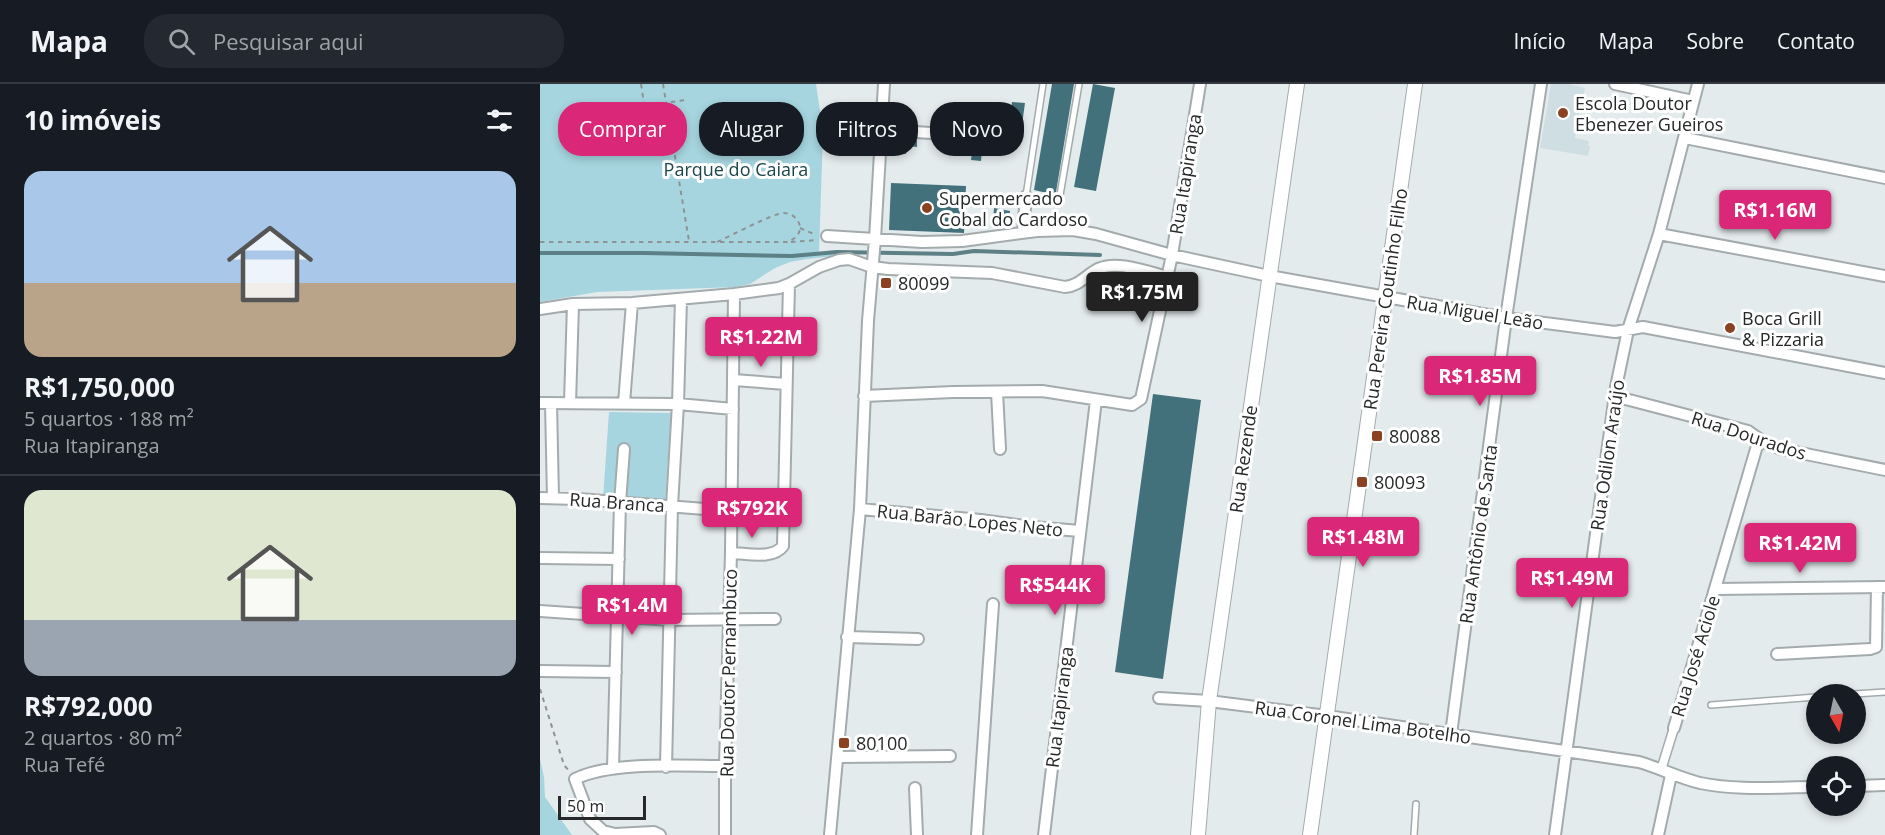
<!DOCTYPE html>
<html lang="pt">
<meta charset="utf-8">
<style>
:root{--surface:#171b24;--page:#242831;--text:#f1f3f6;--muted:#9ea1a6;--line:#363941;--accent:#db2777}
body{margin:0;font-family:"Open Sans",sans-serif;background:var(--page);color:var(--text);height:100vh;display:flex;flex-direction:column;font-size:22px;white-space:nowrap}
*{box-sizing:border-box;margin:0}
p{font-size:20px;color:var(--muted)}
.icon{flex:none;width:33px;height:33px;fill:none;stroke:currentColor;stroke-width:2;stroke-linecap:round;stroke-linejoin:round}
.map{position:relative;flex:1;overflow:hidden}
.details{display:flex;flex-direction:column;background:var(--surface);width:540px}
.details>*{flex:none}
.guide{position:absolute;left:18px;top:18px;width:570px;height:54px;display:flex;gap:12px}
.needle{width:39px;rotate:171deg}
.controls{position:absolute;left:1266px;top:600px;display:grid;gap:12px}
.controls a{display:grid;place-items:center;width:60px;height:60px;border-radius:50%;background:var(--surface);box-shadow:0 3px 9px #0003;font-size:30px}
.scale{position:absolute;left:18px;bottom:15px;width:88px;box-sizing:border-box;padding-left:6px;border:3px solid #262829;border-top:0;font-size:16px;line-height:21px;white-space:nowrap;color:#262829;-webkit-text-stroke:4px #fff;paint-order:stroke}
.price{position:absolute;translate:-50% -51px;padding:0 14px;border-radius:6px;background:var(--accent);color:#fff;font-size:20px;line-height:39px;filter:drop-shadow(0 2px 3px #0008)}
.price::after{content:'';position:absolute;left:50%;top:36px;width:18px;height:14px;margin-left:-9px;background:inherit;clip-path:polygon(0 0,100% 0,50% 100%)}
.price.current{background:#222;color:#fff}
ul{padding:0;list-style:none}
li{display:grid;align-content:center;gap:12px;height:318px;padding:0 24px}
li+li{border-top:2px solid var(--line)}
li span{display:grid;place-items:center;height:186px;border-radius:18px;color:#555}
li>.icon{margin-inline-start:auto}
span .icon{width:108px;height:108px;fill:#fffc;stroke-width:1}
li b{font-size:26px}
h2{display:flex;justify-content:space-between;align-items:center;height:72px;padding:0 24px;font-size:26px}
.chip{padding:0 21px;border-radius:24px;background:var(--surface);box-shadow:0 3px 9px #0003;font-size:21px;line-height:54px}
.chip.current{background:var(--accent);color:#fff}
header{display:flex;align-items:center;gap:36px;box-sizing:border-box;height:84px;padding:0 30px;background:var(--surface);border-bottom:2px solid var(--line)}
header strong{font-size:28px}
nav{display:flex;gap:33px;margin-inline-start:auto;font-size:21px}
.search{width:420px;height:54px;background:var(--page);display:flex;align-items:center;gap:15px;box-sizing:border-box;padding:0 21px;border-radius:24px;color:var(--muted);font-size:22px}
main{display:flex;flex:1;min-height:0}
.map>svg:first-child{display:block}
</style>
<header>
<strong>Mapa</strong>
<div class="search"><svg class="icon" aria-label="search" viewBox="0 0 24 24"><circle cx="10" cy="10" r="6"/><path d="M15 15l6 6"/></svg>Pesquisar aqui</div>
<nav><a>Início</a><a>Mapa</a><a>Sobre</a><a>Contato</a></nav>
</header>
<main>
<section class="details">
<h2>10 imóveis<svg class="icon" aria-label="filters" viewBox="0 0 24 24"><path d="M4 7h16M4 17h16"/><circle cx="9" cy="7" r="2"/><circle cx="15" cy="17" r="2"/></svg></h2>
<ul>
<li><span style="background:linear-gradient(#a9c7e8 60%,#b9a48a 0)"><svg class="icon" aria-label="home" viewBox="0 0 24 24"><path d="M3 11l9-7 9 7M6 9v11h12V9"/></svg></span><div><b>R$1,750,000</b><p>5 quartos · 188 m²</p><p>Rua Itapiranga</p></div></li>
<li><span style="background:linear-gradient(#dfe7d0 70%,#9aa5b1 0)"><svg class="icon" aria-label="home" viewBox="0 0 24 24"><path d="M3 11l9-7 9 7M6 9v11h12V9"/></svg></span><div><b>R$792,000</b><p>2 quartos · 80 m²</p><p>Rua Tefé</p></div></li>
</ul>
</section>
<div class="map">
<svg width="1345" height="751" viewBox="0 0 1345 751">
<rect width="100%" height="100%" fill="#e4ebed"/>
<!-- built -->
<path fill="#cfdee2" d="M1011 0H1029L1045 4 1035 54 1049 57 1048 62H1050L1048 72 1000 64Z"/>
<!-- green -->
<path fill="#a6d5df" d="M0 0H276L283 48 279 170 321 169 267 175 250 178 235 184 210 200 195 203 57 208 0 218Z
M69 328 131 329 125 421 63 415Z
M0 675 4 693 5 713 32 751H0Z"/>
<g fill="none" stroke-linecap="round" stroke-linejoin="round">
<!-- stream -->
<path stroke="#5d7f86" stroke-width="4" d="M0 169H104L252 172 297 168 413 170 434 167 560 171"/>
</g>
<!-- building -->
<path fill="#43717b" d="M512 0H534L516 108 511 110 494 106Z
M553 0 575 4 556 107 534 103Z
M472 18 485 19 481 48 468 46Z
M356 54 377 56V63L367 62 366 70 354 69Z
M434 54 443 55 441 77 431 76Z
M351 99 426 102 424 149 349 146Z
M454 124 470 127 469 139 453 138Z
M613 310 661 316 623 595 575 588Z"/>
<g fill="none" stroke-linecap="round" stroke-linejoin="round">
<defs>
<path id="service" d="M503 0 486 112 514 115 520 111 539 0
M1314 610 1345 608
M1171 621 1276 613
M874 751 876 720"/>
<path id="pedestrian" d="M1121 686 1134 644"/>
<path id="minor" d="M1075 0 1153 17
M342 46 391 49
M1145 54 1345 94
M483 148 486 112
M1119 150 1345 192
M287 152 382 158 422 157 497 147 533 146 556 150 632 171 729 192 846 213 966 234 1075 248 1103 243 1345 289
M0 225 33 220 92 219 194 210 239 204 249 200 279 183 299 176 309 175 332 183 348 185 452 189 525 203C539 202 546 191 558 185 578 176 607 188 628 193
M194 296 246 300
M457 308 460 365
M324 312 413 308 502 307 592 321 601 315 632 171 660 0
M1074 312 1208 347 1225 359 1241 365 1345 386
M0 319 138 320 193 325
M11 319 13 414
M30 319 33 220
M84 319 92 219
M0 414 38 415 190 427
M320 425 441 436 493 443 540 447
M191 469C206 469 233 476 243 462L249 200
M0 474 79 475
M1175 505 1345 503
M0 527 130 536 235 535
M307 553 378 555
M1237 570 1330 565 1336 563 1337 503
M0 587 76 588
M619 614 669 617 787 632 1099 678C1120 684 1139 694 1160 699 1198 707 1239 703 1276 703
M1134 644 1219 355
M911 650 966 234 1001 0
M297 673 410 672
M126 683 132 422 138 320 141 215
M73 684 80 419 84 365
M1316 702 1345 701
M375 704 377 751
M120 751 114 748 75 750 63 747 50 735 35 695C71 677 143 682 185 682
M185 751V682L191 469 194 210
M290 751 320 425 328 237 335 155 344 0
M437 751 453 520
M504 751 556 316
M1015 751 1076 303 1088 246 1119 150 1158 0
M1118 751 1131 691"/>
<path id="tertiary" d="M658 751 669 617 757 0
M770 751 875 0"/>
</defs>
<!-- service casing -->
<use href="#service" stroke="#a4abad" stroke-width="8"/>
<!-- pedestrian casing -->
<use href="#pedestrian" stroke="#a4abad" stroke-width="11"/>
<!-- minor casing -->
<use href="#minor" stroke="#a4abad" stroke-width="14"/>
<!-- tertiary casing -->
<use href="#tertiary" stroke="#a4abad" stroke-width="16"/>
<!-- path -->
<path stroke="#8e9394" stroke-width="2" stroke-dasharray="4.5 4.5" stroke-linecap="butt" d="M101 0 112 70 135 67
M123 0 149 157
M104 22 145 16
M260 144 276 151
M0 158H249C255 154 260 151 260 143 259 135 252 129 244 129 234 129 190 152 177 158
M251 158 278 156
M0 605 24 681 30 688"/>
<!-- service -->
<use href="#service" stroke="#fff" stroke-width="5"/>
<!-- pedestrian -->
<use href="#pedestrian" stroke="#fff" stroke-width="8"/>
<!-- minor -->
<use href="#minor" stroke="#fff" stroke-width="10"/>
<!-- tertiary -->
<use href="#tertiary" stroke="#fff" stroke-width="14"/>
</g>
<!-- markers -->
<g fill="#8a4221" stroke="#fff" stroke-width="2">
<circle cx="1023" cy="29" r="6"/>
<circle cx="387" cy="124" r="6"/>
<rect x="340" y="193" width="12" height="12" rx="3"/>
<circle cx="1190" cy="244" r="6"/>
<rect x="831" y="346" width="12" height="12" rx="3"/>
<rect x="816" y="392" width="12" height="12" rx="3"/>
<rect x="298" y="653" width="12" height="12" rx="3"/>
</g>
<g text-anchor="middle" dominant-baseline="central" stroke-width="6" stroke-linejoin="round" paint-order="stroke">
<!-- poi labels -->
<g font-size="18" fill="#262829" stroke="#fff" text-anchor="start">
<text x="1035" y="19">Escola Doutor<tspan x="1035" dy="21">Ebenezer Gueiros</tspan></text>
<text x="399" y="114">Supermercado<tspan x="399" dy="21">Cobal do Cardoso</tspan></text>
<text x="358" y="199">80099</text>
<text x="1202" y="234">Boca Grill<tspan x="1202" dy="21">&amp; Pizzaria</tspan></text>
<text x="849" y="352">80088</text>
<text x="834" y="398">80093</text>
<text x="316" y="659">80100</text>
</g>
<!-- park labels -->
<g font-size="18" fill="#1a464e" stroke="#fff">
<text x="196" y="85">Parque do Caiara</text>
</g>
<!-- street labels -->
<g font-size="18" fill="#262829" stroke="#fff">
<text transform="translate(645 90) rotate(-81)">Rua Itapiranga</text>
<text transform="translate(845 215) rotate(-82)">Rua Pereira Coutinho Filho</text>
<text transform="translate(935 228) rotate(9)">Rua Miguel Leão</text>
<text transform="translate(1209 351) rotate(18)">Rua Dourados</text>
<text transform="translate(1067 371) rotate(-82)">Rua Odilon Araújo</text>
<text transform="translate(703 375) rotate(-82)">Rua Rezende</text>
<text transform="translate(77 418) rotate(4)">Rua Branca</text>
<text transform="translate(430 436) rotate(6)">Rua Barão Lopes Neto</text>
<text transform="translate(938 450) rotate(-82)">Rua Antônio de Santa</text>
<text transform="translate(1155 572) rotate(-73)">Rua José Aciole</text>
<text transform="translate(188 589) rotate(-89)">Rua Doutor Pernambuco</text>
<text transform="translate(519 623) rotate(-83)">Rua Itapiranga</text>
<text transform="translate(823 638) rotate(8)">Rua Coronel Lima Botelho</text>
</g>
</g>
</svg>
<div class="controls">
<a><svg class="needle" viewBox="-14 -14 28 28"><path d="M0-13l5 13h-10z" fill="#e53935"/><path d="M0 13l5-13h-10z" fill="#9ea1a6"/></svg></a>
<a><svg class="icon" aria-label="locate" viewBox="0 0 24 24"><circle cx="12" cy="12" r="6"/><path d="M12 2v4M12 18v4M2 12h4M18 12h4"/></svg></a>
</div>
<div class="scale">50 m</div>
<b class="price" style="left:1235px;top:157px">R$1.16M</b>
<b class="price current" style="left:602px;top:239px">R$1.75M</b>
<b class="price" style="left:221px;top:284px">R$1.22M</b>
<b class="price" style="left:940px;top:323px">R$1.85M</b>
<b class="price" style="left:212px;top:455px">R$792K</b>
<b class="price" style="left:823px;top:484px">R$1.48M</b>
<b class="price" style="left:1260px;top:490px">R$1.42M</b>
<b class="price" style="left:1032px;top:525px">R$1.49M</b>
<b class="price" style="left:515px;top:532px">R$544K</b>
<b class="price" style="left:92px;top:552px">R$1.4M</b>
<div class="guide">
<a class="chip current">Comprar</a>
<a class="chip">Alugar</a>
<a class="chip">Filtros</a>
<a class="chip">Novo</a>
</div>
</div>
</main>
